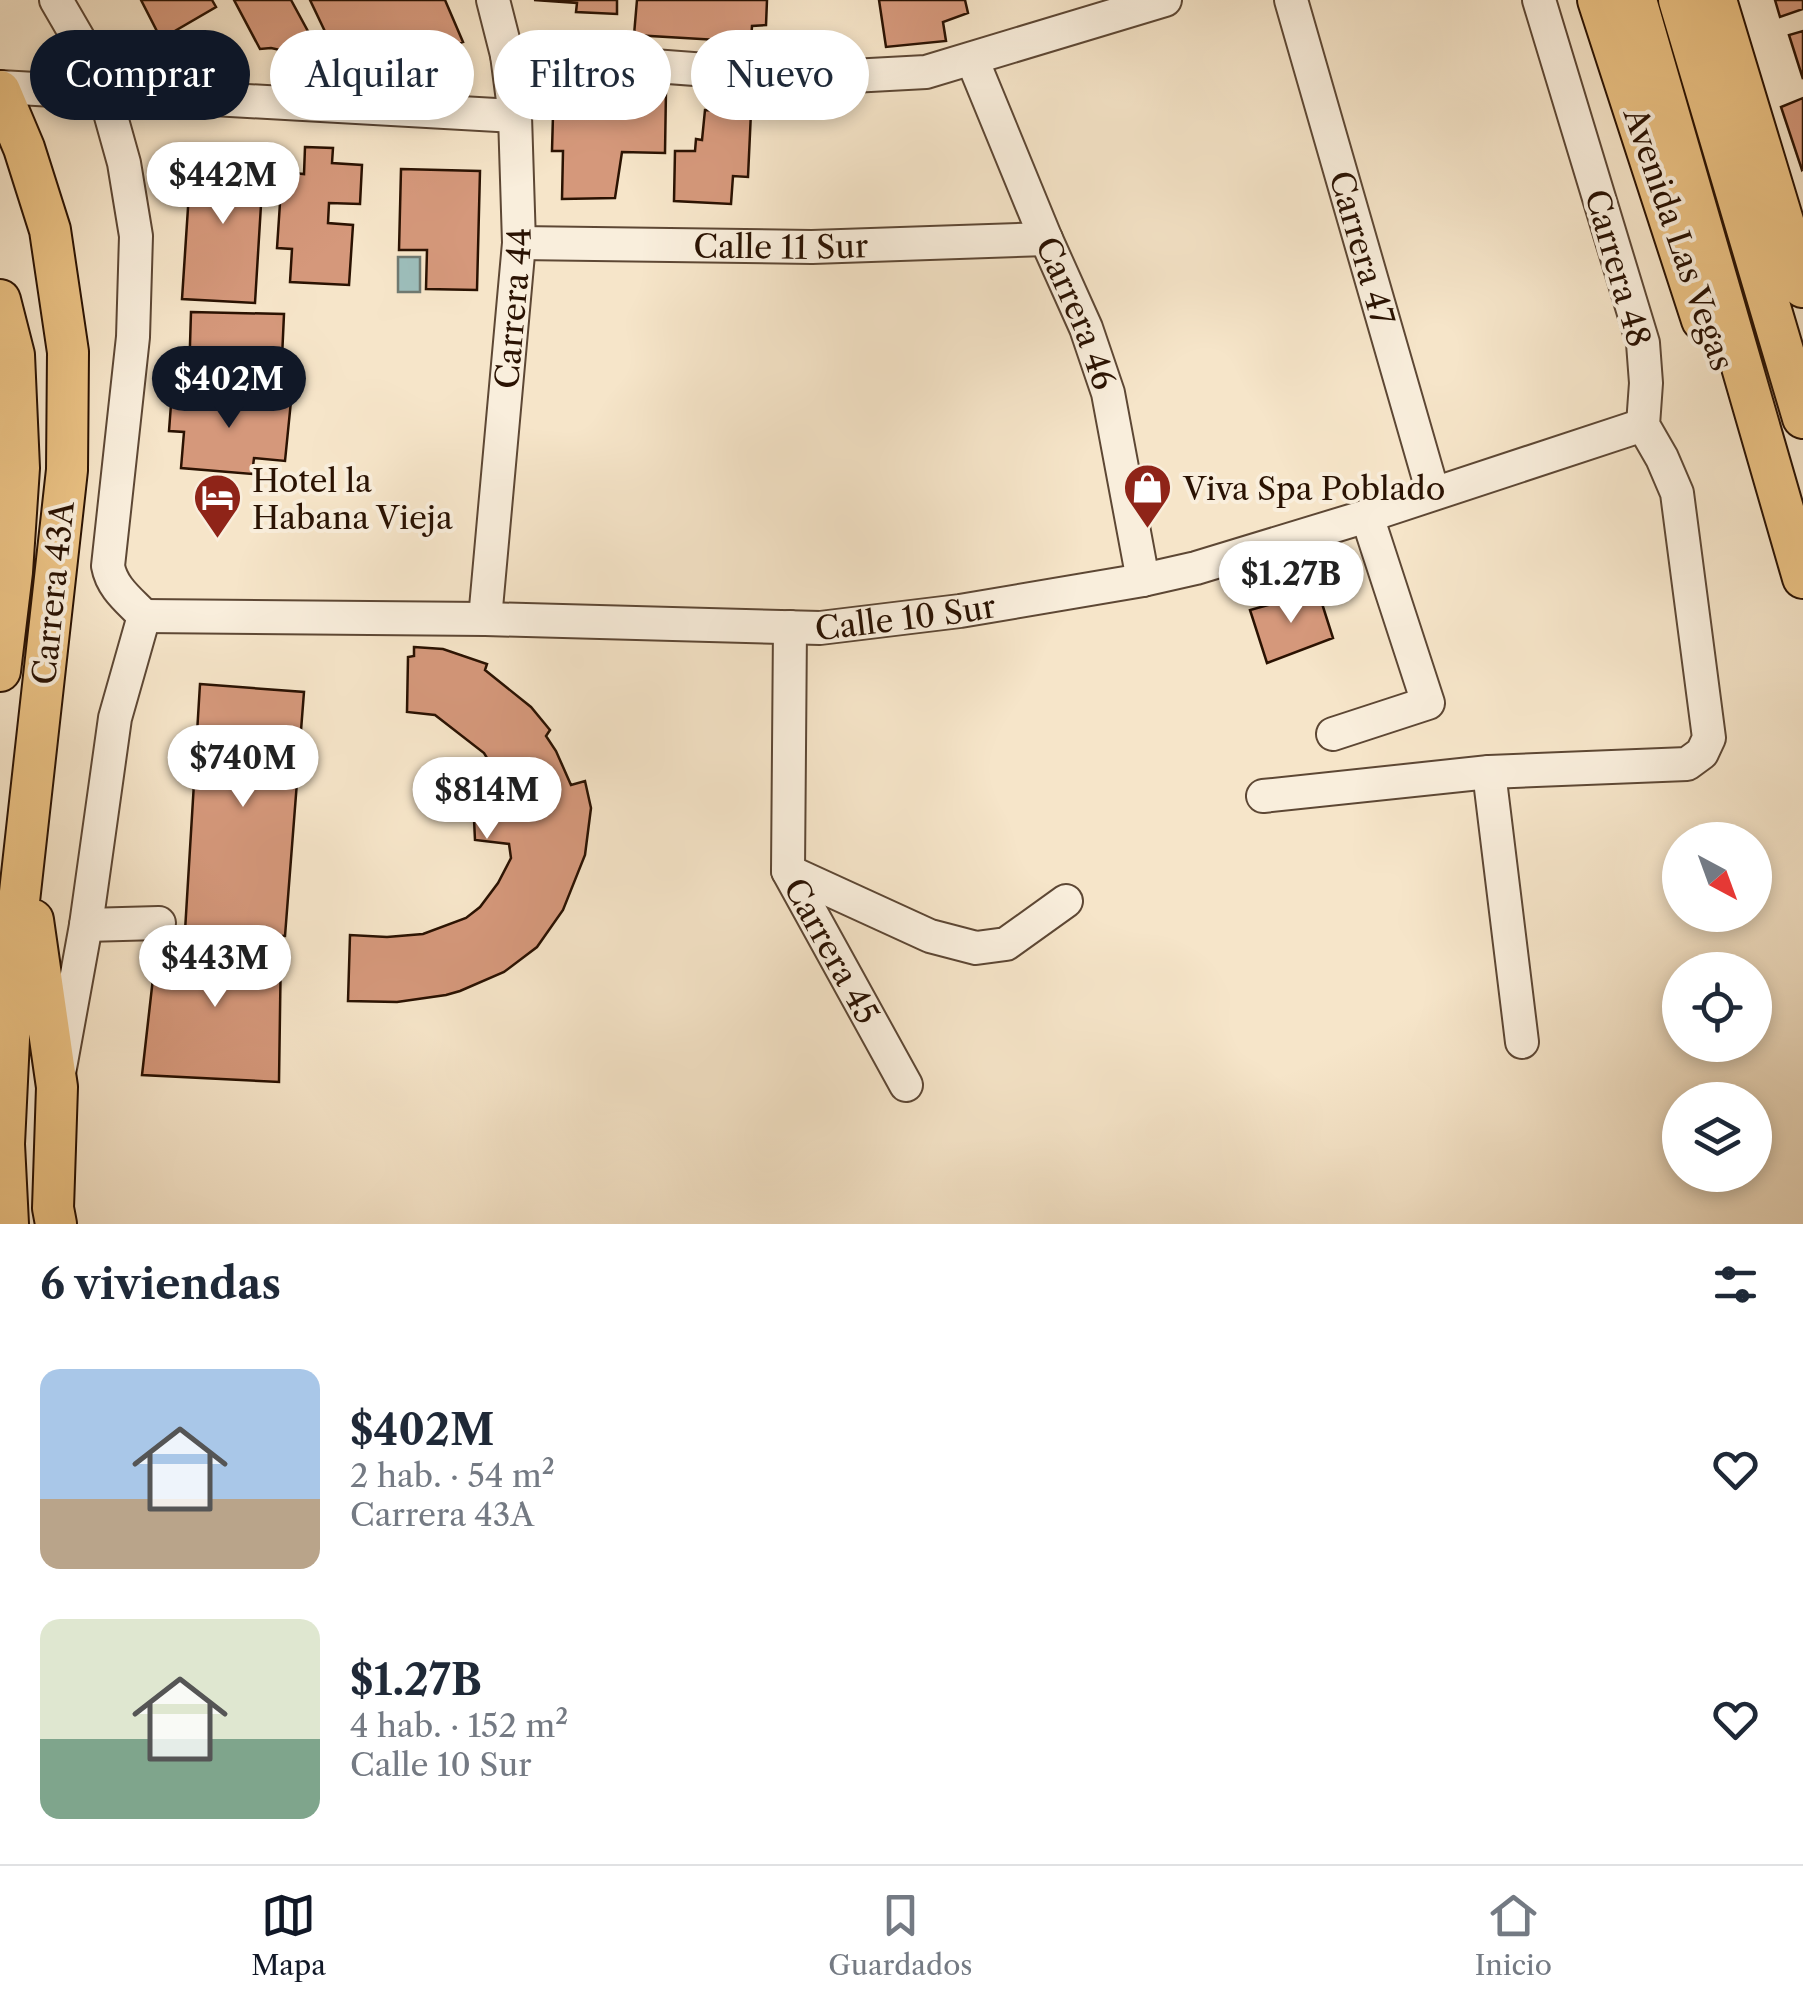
<!DOCTYPE html>
<html lang="es">
<meta charset="utf-8">
<style>
:root{--surface:#fff;--page:#f2f2f3;--text:#1f2937;--muted:#747a83;--line:#e0e1e3;--accent:#111827}
body{margin:0;font-family:"Libre Caslon Text",serif;background:var(--page);color:var(--text);height:100vh;display:flex;flex-direction:column;font-size:38px;white-space:nowrap}
*{box-sizing:border-box;margin:0}
p{font-size:32px;color:var(--muted)}
.icon{flex:none;width:55px;height:55px;fill:none;stroke:currentColor;stroke-width:2;stroke-linecap:round;stroke-linejoin:round}
.map{position:relative;height:1224px;overflow:hidden}
.side{display:flex;flex-direction:column;background:var(--surface);flex:1}
.side>*{flex:none}
.guide{position:absolute;left:30px;top:30px;width:1000px;height:90px;display:flex;gap:20px}
.needle{width:65px;rotate:139deg}
.fabs{position:absolute;left:1662px;top:822px;display:grid;gap:20px}
.fabs a{display:grid;place-items:center;width:110px;height:110px;border-radius:50%;background:var(--surface);box-shadow:0 5px 15px #0003;font-size:50px}
.price{position:absolute;translate:-50% -85px;padding:0 22px;border-radius:35px;background:#fff;color:#222;font-size:32px;line-height:65px;filter:drop-shadow(0 2px 5px #0008)}
.price::after{content:'';position:absolute;left:50%;top:60px;width:30px;height:22px;margin-left:-15px;background:inherit;clip-path:polygon(0 0,100% 0,50% 100%)}
.price.active{background:var(--accent);color:#fff}
ul{padding:0;list-style:none}
li{display:flex;align-items:center;gap:30px;height:250px;padding:0 40px}
li span{display:grid;place-items:center;flex:none;width:280px;height:200px;border-radius:20px;color:#555}
li>.icon{margin-inline-start:auto}
span .icon{width:120px;height:120px;fill:#fffc;stroke-width:1}
li b{font-size:42px}
h2{display:flex;justify-content:space-between;align-items:center;height:120px;padding:0 40px;font-size:42px}
.pill{padding:0 35px;border-radius:45px;background:var(--surface);box-shadow:0 5px 15px #0003;font-size:35px;line-height:90px}
.pill.active{background:var(--accent);color:#fff}
.tab-bar{display:flex;justify-content:space-around;align-items:center;height:140px;border-top:2px solid var(--line);background:var(--surface);font-size:28px;color:var(--muted)}
.tab-bar a{display:grid;justify-items:center;gap:5px}
.tab-bar .active{color:var(--accent)}
.map>svg:first-child{display:block}
</style>
<div class="map">
<svg width="1803" height="1224" viewBox="0 0 1803 1224">
<rect width="100%" height="100%" fill="#f6e5c9"/>
<filter id="stains"><feTurbulence type="fractalNoise" baseFrequency=".002" numOctaves="4"/><feColorMatrix values="0 0 0 0 .2 0 0 0 0 .09 0 0 0 0 .02 0 0 0 .5 -.17"/></filter>
<radialGradient id="worn" r=".72"><stop offset=".6" stop-color="#630" stop-opacity="0"/><stop offset="1" stop-color="#630" stop-opacity=".3"/></radialGradient>
<!-- water -->
<path fill="#9dbebb" stroke="#6f7971" stroke-width="2.5" d="M398 257H420V292H398Z"/>
<!-- building -->
<path fill="#d5987b" stroke="#2a1202" stroke-width="2.5" d="M141 0H212L216 7 161 39Z
M234 0H291L310 35 280 50 271 48 260 49Z
M310 0H445L463 42 391 65 383 48 340 63Z
M534 0H617V14L576 12 577 3Z
M637 0H767L766 25 752 26 751 42 634 35Z
M879 0H965L968 13 943 22 946 41 886 47Z
M1775 0H1803V9L1780 17Z
M1803 31V79L1789 35Z
M547 88 666 89 665 153 622 152 615 198 562 199 563 151H552L553 115H546Z
M1803 98V169L1802 170 1781 107Z
M705 110 751 112 748 177 733 176 731 204 674 201 675 151H695L696 139 702 140Z
M192 147 223 149 222 154 264 156 255 303 182 299Z
M305 147 333 148 332 163 362 165 360 204 329 203 328 223 353 225 349 285 290 282 292 249 277 248 281 188 293 189 294 173 304 174Z
M401 169 480 171 477 290 426 289 427 250H399Z
M191 312 284 314 281 380 189 377Z
M172 391 291 401 285 461 254 458 252 474 181 468 184 432 169 431Z
M1318 591 1333 638 1267 663 1250 610Z
M414 647 443 649 487 664 485 670 531 707 550 730 546 736 556 751 571 785 585 781 591 808 585 855 563 910 537 947 504 972 460 991 446 995 397 1002 348 1001 350 935 387 937 423 934 466 918 480 907 498 883 511 858 509 844 475 840 474 819 505 820 507 803 498 776 484 753 435 715 407 712 408 657 414 656Z
M200 684 304 692 285 936 185 931Z
M158 934 281 944 279 1082 142 1075Z"/>
<g fill="none" stroke-linecap="round" stroke-linejoin="round">
<defs>
<g id="minor">
<path d="M56 0 85 50 105 95 124 163 136 236 133 337 108 566C112 588 129 600 144 616"/>
<path id="s1" d="M1291 0 1433 493"/>
<path d="M507 55 814 78 926 72 1165 0"/>
<path id="s2" d="M972 59 1046 239 1086 328 1108 393 1143 580"/>
<path d="M0 87 515 116"/>
<path id="s3" d="M519 243 812 247 1046 239"/>
<path id="s4" d="M144 616 485 619 820 628 960 611 1143 580 1196 568 1367 516 1643 425"/>
<path id="s5" d="M485 619 519 243 515 116 507 55 493 0"/>
<path id="s6" d="M790 627 788 871 906 1085"/>
<path d="M1333 734 1428 703 1367 516"/>
<path d="M1489 772 1522 1042"/>
<path d="M1263 796 1489 772 1687 764 1702 753 1709 738 1677 493 1662 458 1643 425 1646 383 1643 343 1539 0"/>
<path d="M788 871 930 936 976 948 1006 944 1066 901"/>
<path d="M86 925 159 923"/>
<path d="M60 1068 86 925 115 718 144 616"/>
</g>
<path id="major" d="M1598 0 1702 320
M1636 0 1803 578
M1679 0 1803 418
M1716 0 1803 287
M0 91 24 148 50 230 68 352 67 470 13 955 4 1144 8 1224
M0 300 14 355 19 468 12 572 0 671
M33 920 57 1087 53 1208 56 1224"/>
</defs>
<!-- minor casing -->
<use href="#minor" stroke="#5d4734" stroke-width="36"/>
<!-- major casing -->
<use href="#major" stroke="#2a1202" stroke-width="44"/>
<!-- minor -->
<use href="#minor" stroke="#f9eedc" stroke-width="32"/>
<!-- major -->
<use href="#major" stroke="#ebc284" stroke-width="40"/>
</g>
<!-- icons -->
<defs>
<symbol id="shop-pin" viewBox="-11 -11 22 30"><path d="M0 17L-7.5 6A9.5 9.5 0 1 1 7.5 6Z" fill="#8f2418" stroke="#f9eedc"/><path d="M-5-2.5h2.3a2.7 3.5 0 0 1 5.4 0H5L5.5 6h-11ZM-1.5-2.5h3a1.5 2.3 0 0 0-3 0Z" fill="#fff"/></symbol>
<symbol id="hotel-pin" viewBox="-11 -11 22 30"><path d="M0 17L-7.5 6A9.5 9.5 0 1 1 7.5 6Z" fill="#8f2418" stroke="#f9eedc"/><path d="M-6-4.5h1.5V1H6V5H4.5V3h-9V5H-6ZM-4 0a1.8 1.8 0 1 1 3.6 0ZM.5 0V-2.5h3Q6-2.5 6 0Z" fill="#fff"/></symbol>
</defs>
<g fill-rule="evenodd">
<use href="#shop-pin" x="1120" y="460" width="55" height="75"/>
<use href="#hotel-pin" x="190" y="470" width="55" height="75"/>
</g>
<g text-anchor="middle" dominant-baseline="central" stroke-width="8" stroke-linejoin="round" paint-order="stroke">
<!-- street labels -->
<g font-size="32" fill="#2a1202" stroke="#f9eedc">
<text transform="translate(1679 239) rotate(71)">Avenida Las Vegas</text>
<text stroke="none"><textPath href="#s3" startOffset="262">Calle 11 Sur</textPath></text>
<text stroke="none"><textPath href="#s1" startOffset="258">Carrera 47</textPath></text>
<text transform="translate(1618 268) rotate(74)">Carrera 48</text>
<text stroke="none"><textPath href="#s5" startOffset="312">Carrera 44</textPath></text>
<text stroke="none"><textPath href="#s2" startOffset="275">Carrera 46</textPath></text>
<text transform="translate(53 593) rotate(-84)">Carrera 43A</text>
<text stroke="none"><textPath href="#s4" startOffset="762">Calle 10 Sur</textPath></text>
<text stroke="none"><textPath href="#s6" startOffset="335">Carrera 45</textPath></text>
</g>
<!-- poi labels -->
<g font-size="32" fill="#2a1202" stroke="#f9eedc" text-anchor="start">
<text x="252" y="480">Hotel la<tspan x="252" dy="37">Habana Vieja</tspan></text>
<text x="1183" y="488">Viva Spa Poblado</text>
</g>
</g>
<rect width="100%" height="100%" filter="url(#stains)"/>
<rect width="100%" height="100%" fill="url(#worn)"/>
</svg>
<div class="fabs">
<a><svg class="needle" viewBox="-14 -14 28 28"><path d="M0-13l5 13h-10z" fill="#e53935"/><path d="M0 13l5-13h-10z" fill="#747a83"/></svg></a>
<a><svg class="icon" aria-label="locate" viewBox="0 0 24 24"><circle cx="12" cy="12" r="6"/><path d="M12 2v4M12 18v4M2 12h4M18 12h4"/></svg></a>
<a><svg class="icon" aria-label="layers" viewBox="0 0 24 24"><path d="M12 4l9 5-9 5-9-5zM3 14l9 5 9-5"/></svg></a>
</div>
<b class="price" style="left:223px;top:227px">$442M</b>
<b class="price active" style="left:229px;top:431px">$402M</b>
<b class="price" style="left:1291px;top:626px">$1.27B</b>
<b class="price" style="left:243px;top:810px">$740M</b>
<b class="price" style="left:487px;top:842px">$814M</b>
<b class="price" style="left:215px;top:1010px">$443M</b>
<div class="guide">
<a class="pill active">Comprar</a>
<a class="pill">Alquilar</a>
<a class="pill">Filtros</a>
<a class="pill">Nuevo</a>
</div>
</div>
<section class="side">
<h2>6 viviendas<svg class="icon" aria-label="filters" viewBox="0 0 24 24"><path d="M4 7h16M4 17h16"/><circle cx="9" cy="7" r="2"/><circle cx="15" cy="17" r="2"/></svg></h2>
<ul>
<li><span style="background:linear-gradient(#a9c7e8 65%,#b9a48a 0)"><svg class="icon" aria-label="home" viewBox="0 0 24 24"><path d="M3 11l9-7 9 7M6 9v11h12V9"/></svg></span><div><b>$402M</b><p>2 hab. · 54 m²</p><p>Carrera 43A</p></div><svg class="icon" aria-label="heart" viewBox="0 0 24 24"><path d="M12 20l-8-8c-3-5 5-10 8-4 3-6 11-1 8 4z"/></svg></li>
<li><span style="background:linear-gradient(#dfe7d0 60%,#7fa58c 0)"><svg class="icon" aria-label="home" viewBox="0 0 24 24"><path d="M3 11l9-7 9 7M6 9v11h12V9"/></svg></span><div><b>$1.27B</b><p>4 hab. · 152 m²</p><p>Calle 10 Sur</p></div><svg class="icon" aria-label="heart" viewBox="0 0 24 24"><path d="M12 20l-8-8c-3-5 5-10 8-4 3-6 11-1 8 4z"/></svg></li>
</ul>
</section>
<nav class="tab-bar">
<a class="active"><svg class="icon" aria-label="map" viewBox="0 0 24 24"><path d="M3 6l6-2 6 2 6-2v14l-6 2-6-2-6 2zM9 4v14M15 6v14"/></svg>Mapa</a>
<a><svg class="icon" aria-label="saved" viewBox="0 0 24 24"><path d="M7 4h10v16l-5-4-5 4z"/></svg>Guardados</a>
<a><svg class="icon" aria-label="home" viewBox="0 0 24 24"><path d="M3 11l9-7 9 7M6 9v11h12V9"/></svg>Inicio</a>
</nav>
